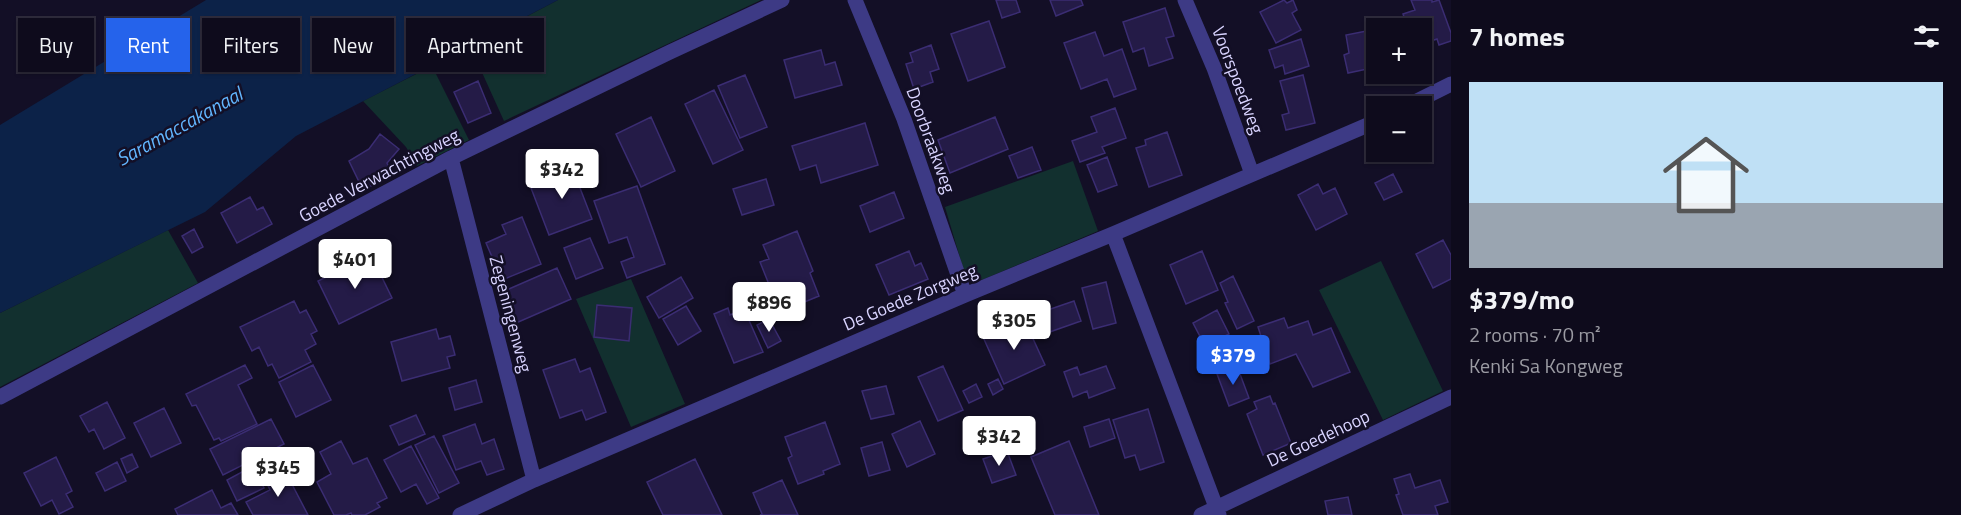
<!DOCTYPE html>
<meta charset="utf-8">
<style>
:root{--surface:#0e0b1c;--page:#1c1929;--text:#f1f3f6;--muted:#9b9ba3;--line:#2e2b3b;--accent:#2563eb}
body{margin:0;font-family:"Titillium Web",sans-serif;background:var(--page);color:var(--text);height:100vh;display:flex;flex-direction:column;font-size:22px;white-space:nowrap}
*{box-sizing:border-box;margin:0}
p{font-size:20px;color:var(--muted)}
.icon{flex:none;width:33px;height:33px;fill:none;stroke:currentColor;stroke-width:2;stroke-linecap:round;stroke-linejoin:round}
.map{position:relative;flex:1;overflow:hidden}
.panel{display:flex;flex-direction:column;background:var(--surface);width:510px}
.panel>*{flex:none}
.guide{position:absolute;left:18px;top:18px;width:570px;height:54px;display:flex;gap:12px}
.tools{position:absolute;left:1366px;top:18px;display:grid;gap:12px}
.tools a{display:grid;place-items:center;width:66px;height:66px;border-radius:0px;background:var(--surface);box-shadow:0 2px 4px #0004,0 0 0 2px var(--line);font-size:30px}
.price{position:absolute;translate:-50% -51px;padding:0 14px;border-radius:6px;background:#fff;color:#222;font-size:20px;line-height:39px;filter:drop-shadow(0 2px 3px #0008)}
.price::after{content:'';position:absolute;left:50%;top:36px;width:18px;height:14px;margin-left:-9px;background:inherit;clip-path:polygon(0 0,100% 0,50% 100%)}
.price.active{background:var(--accent);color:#fff}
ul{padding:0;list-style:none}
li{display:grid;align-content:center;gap:12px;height:318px;padding:0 18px}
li+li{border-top:2px solid var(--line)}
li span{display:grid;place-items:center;height:186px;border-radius:0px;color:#555}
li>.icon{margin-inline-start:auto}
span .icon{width:108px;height:108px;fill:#fffc;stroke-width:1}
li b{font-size:26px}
h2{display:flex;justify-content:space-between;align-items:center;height:72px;padding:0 18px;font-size:26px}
.chip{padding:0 21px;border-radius:0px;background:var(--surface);box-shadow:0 2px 4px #0004,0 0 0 2px var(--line);font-size:21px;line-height:54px}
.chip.active{background:var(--accent);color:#fff}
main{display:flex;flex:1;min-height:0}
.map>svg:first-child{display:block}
</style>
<main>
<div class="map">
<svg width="1451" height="515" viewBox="0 0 1451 515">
<rect width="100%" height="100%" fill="#130f26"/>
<!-- green -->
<path fill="#12302f" d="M558 0H761L504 121 470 46Z
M432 66 469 140 417 166 406 147 363 101Z
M1073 161 1098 231 984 279 975 281 970 279 963 268 945 207Z
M168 230 198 283 0 387V313Z
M1381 261 1443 391 1383 420 1319 290Z
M631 279 685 404 631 427 576 299Z"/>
<!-- water -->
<path fill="#0c2248" d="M206 0H558L296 136 205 212 0 313V125Z"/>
<!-- building -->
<path fill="#241b47" stroke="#3b2d73" stroke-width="1.5" d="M996 0H1016L1020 12 1002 18Z
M1050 0H1081L1083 5 1056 16Z
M1284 0 1287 3 1293 0 1297 10 1292 13 1301 30 1276 43 1260 12Z
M1411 0H1432V2L1439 0 1451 33V41L1439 45 1437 39 1428 42 1426 37 1422 39V28H1408L1403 14 1415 10Z
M1165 8 1174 36 1166 38 1173 58 1149 66 1144 48 1133 52 1123 22Z
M989 21 1005 67 968 81 951 34Z
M1377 29V67L1348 73 1344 55 1349 53 1346 35Z
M1095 32 1104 56 1122 49 1136 89 1114 97 1107 79 1081 89 1064 43Z
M1301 39 1309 66 1285 74 1283 65 1275 68 1269 50Z
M931 45 939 69 930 72 933 82 914 89 906 64 913 62 910 53Z
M821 50 825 65 835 62 842 85 795 98 784 60Z
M745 75 767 127 740 138 718 86Z
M1303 75 1315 123 1286 130 1282 115 1289 113 1280 81Z
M478 81 491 113 468 123 454 92Z
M714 90 743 150 713 164 685 104Z
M1115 108 1126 138 1102 147 1105 153 1080 162 1072 141 1097 132 1091 117Z
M651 117 675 171 641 187 616 134Z
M995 117 1008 149 950 173 938 140Z
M865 123 878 165 821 183 816 165 800 170 792 146Z
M1167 132 1182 175 1149 187 1136 148 1146 145 1145 140Z
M380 134 399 149 387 163 393 175 363 190 349 161 369 149Z
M1032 147 1041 170 1018 178 1009 156Z
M568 157 592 219 549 235 531 188 559 177 553 163Z
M1107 157 1117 185 1098 192 1087 165Z
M1393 174 1402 192 1384 200 1375 183Z
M766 179 774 205 742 215 733 189Z
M1318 184 1323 194 1335 188 1347 214 1316 230 1298 195Z
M637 186 665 264 627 278 621 262 634 257 627 237 609 243 594 201Z
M894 192 904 218 870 232 860 206Z
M250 197 257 210 263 207 272 224 237 243 221 213Z
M522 217 541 264 502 280 486 243 506 234 502 225Z
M194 229 203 247 192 253 182 236Z
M797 231 813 271 810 273 819 296 780 312 760 262 769 259 763 245Z
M590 238 603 268 576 279 564 248Z
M1443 240 1451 255V279L1433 288 1416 254Z
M909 251 915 266 921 263 928 279 889 295 876 265Z
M1202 251 1218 290 1186 304 1170 265Z
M371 255 392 298 339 324 318 281Z
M557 268 571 299 516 323 502 292Z
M1233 276 1254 321 1237 329 1225 303 1228 302 1220 283Z
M681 277 693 298 659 318 647 297Z
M1106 282 1116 323 1093 329 1082 288Z
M294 301 300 313 306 310 317 331 311 334 316 344 305 350 311 362 279 378 272 364 268 366 259 347 252 351 240 327Z
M1074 301 1081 321 1044 334 1036 314Z
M597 305 632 308 629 341 594 337Z
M686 306 701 331 678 345 663 319Z
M728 308 730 315 744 309 763 352 734 363 714 314Z
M1217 310 1229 334 1205 346 1193 323Z
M1284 318 1288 328 1308 321 1313 335 1331 328 1350 372 1313 387 1296 354 1270 364 1258 327Z
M769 319 781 341 768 348 757 325Z
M1024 319 1045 365 1004 384 983 337Z
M436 329 439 339 450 336 455 355 447 357 450 368 402 381 391 342Z
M575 359 580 372 590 368 606 412 586 420 582 410 560 418 543 370Z
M245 365 252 378 238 385 257 424 221 441 219 438 214 440 196 405 192 406 186 394Z
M313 365 331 400 296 417 279 382Z
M943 366 963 410 938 421 918 377Z
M1106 366 1115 388 1089 398 1087 391 1073 397 1064 372 1077 367 1080 375Z
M1237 366 1249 398 1229 406 1217 374Z
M998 379 1003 389 993 395 988 384Z
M476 380 482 402 455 410 449 388Z
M976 384 982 397 969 403 963 391Z
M886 386 894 414 871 419 862 391Z
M1270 396 1273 404 1275 403 1291 443 1263 455 1247 414 1257 409 1254 402Z
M107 402 125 438 104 449 94 429 89 432 80 416Z
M164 408 181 443 151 457 134 423Z
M1148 409 1164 462 1140 470 1135 455 1125 458 1113 420Z
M416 415 425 434 399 445 390 426Z
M271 419 284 444 223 475 210 449Z
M1109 419 1115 438 1090 447 1084 427Z
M920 421 935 454 907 467 892 434Z
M825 422 840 464 823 471 824 474 798 484 788 458 792 456 785 437Z
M475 424 482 444 494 439 504 469 487 475 481 461 456 470 443 436Z
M434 436 459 483 439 493 415 445Z
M341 441 353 464 367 458 387 498 377 503 380 507 365 515H352L351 513 346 515H334L317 482 331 474 320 452Z
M1069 441 1099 515H1055L1031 457Z
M882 442 890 470 869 476 861 448Z
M411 446 439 498 427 504 416 484 401 492 384 460Z
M1007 451 1016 475 992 483 983 459Z
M132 454 138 467 127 473 121 459Z
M56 457 72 491 66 494 73 507 59 514 52 500 41 506 24 473Z
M695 459 722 515H663L647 482Z
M117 462 126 481 105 491 96 473Z
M253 466 264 488 237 501 227 480Z
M283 467 308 515H253L246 502 270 490 264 477Z
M1410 474 1415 488 1440 480 1448 502 1435 506 1438 515H1403L1396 495 1399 494 1394 479Z
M782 480 798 515H760L762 514 753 493Z
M212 490 221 508 231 503 238 515H178L175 509Z
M1348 497 1352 515H1328L1325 501Z"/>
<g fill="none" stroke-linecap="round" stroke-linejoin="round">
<!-- minor -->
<path stroke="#3d3a85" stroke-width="15" d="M855 0 904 119 965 295
M1185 0 1214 68 1252 174
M1407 106 1451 84
M451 158 534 480
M1113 234 1219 515
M0 397 451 158 670 52 782 0
M460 515 534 480 965 295 1113 234 1377 121
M1201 515 1451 397"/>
</g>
<g text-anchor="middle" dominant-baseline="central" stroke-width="5" stroke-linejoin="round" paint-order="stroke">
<!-- street labels -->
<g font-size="18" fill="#d9d4ff" stroke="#130f26">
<text transform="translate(1238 80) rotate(69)">Voorspoedweg</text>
<text transform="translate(931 140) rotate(70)">Doorbraakweg</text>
<text transform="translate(379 175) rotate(-28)">Goede Verwachtingweg</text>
<text transform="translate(910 297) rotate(-23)">De Goede Zorgweg</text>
<text transform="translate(511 314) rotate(75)">Zegeningenweg</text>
<text transform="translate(1318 438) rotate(-25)">De Goedehoop</text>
</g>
<!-- water labels -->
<g font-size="20" font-style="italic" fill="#62b6ff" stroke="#130f26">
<text transform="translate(179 126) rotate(-29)">Saramaccakanaal</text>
</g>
</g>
</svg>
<div class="tools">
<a>+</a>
<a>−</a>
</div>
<b class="price" style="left:562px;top:200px">$342</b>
<b class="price" style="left:355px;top:290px">$401</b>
<b class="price" style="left:769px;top:333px">$896</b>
<b class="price" style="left:1014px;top:351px">$305</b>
<b class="price active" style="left:1233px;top:386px">$379</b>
<b class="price" style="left:999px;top:467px">$342</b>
<b class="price" style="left:278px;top:498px">$345</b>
<div class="guide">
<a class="chip">Buy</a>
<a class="chip active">Rent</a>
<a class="chip">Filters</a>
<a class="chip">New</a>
<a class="chip">Apartment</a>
</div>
</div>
<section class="panel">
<h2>7 homes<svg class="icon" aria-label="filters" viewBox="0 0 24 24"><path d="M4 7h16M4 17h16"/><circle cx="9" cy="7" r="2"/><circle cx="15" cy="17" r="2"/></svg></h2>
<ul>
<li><span style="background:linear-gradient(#bfe0f5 65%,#9aa5b1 0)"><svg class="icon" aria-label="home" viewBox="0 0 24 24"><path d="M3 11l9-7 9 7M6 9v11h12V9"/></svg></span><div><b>$379/mo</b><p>2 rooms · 70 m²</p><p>Kenki Sa Kongweg</p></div></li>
</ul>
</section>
</main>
